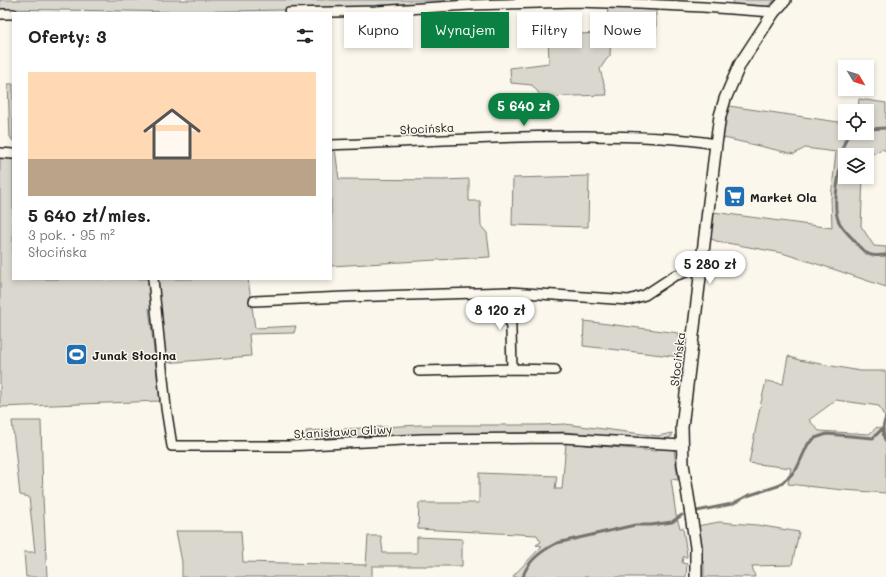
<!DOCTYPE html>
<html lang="pl">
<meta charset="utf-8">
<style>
:root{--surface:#fff;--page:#f6f6f6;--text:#222;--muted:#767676;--accent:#0b8043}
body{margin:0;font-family:Mali,sans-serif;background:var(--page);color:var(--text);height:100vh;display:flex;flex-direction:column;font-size:15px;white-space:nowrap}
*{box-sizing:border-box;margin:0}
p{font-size:13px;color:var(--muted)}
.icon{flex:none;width:22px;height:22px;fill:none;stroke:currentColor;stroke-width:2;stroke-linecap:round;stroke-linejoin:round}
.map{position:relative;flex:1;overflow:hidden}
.panel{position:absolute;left:12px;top:12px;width:320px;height:268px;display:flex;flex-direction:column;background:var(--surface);border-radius:0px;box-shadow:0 2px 6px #0003}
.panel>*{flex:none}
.hud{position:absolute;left:344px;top:12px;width:380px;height:36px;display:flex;gap:8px}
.needle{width:26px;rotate:128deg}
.buttons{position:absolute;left:838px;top:60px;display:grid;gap:8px}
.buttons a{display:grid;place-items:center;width:36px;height:36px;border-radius:0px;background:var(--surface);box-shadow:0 2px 6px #0003;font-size:20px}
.price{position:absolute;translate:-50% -34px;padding:0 9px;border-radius:14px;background:#fff;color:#222;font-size:13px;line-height:26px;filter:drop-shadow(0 1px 2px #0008)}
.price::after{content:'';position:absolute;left:50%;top:24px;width:12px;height:9px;margin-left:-6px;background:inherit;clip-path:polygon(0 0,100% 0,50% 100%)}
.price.selected{background:var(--accent);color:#fff}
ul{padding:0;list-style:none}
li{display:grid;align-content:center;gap:8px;height:212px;padding:0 16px}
li span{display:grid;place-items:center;height:124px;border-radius:0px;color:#555}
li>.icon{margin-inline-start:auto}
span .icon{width:72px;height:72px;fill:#fffc;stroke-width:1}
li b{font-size:17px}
h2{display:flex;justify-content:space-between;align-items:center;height:48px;padding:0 16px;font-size:17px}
.tag{padding:0 14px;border-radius:0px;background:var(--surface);box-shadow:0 2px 6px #0003;font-size:14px;line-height:36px}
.tag.selected{background:var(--accent);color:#fff}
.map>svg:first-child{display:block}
</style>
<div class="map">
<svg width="886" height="577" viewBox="0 0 886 577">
<rect width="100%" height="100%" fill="#fbf7ec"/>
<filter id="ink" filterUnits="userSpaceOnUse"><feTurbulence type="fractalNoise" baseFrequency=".025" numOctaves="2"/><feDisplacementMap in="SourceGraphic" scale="8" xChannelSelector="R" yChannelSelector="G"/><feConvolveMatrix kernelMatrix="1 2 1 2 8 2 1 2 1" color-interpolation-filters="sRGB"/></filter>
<g filter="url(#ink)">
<!-- green -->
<path fill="#dad7ce" stroke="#7b7a75" d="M0 0H496L382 8 183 12 0 9Z
M733 0H775L767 7 733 4Z
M608 7 656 8V35L611 34 610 56 606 60 600 69 607 95 542 97 532 85 511 83 510 68 549 63 548 35 606 33Z
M8 84H13V141L10 137Z
M859 99 886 103V151L882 149 867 157V155H845V177H863L861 226 874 246 886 247V287L833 269 782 253 716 241 710 238 713 212 832 228 831 198 836 152 805 148 794 154 724 138 723 135 729 106 845 123V133H867V111H858Z
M335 149 339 179 442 180 469 179V201H480L481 226 487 233 490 257 331 266V150Z
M0 156H13V279H248L255 328 296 326 294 333 249 334 251 356 164 363 158 308H149L160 401 0 407Z
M589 176 588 227 512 225 513 178Z
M584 321 679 333V338L682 339 680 357 583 346Z
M788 356 799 360 860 371H886V418L883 414 879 406 836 400 809 420 819 431 869 434 877 427 886 430V493L843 490 788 484 791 468 749 463 760 407 766 381 783 384Z
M12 421H41L43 497 47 577H26L24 552H35L29 497 20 495Z
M565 424 658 436 672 433V436L662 441 565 432 369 436 307 438 306 431 420 425H541Z
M566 443 656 451V448L674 449 678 480 671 479 676 515 680 528H683L687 555V557H683L682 563 687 564 686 577H513L514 575 542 546 536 545 541 542 537 535 418 529 419 503H479V473L557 476 555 489H562Z
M719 522 757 525 799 532 792 565 752 566 755 577H704V564L702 559 697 526Z
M176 531H241L243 562 366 565 368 536H381L383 553H417V537L462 539V566H372V577H182V562Z"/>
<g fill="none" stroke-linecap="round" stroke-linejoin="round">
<!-- stream -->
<path stroke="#74726e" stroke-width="3" d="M867 129 886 128
M851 133C842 140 841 157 840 167 838 183 832 207 839 222 842 228 848 234 853 239 857 244 863 253 871 255 875 256 881 255 886 255
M886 417C883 426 881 433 886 442
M697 511 732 504 747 496 778 486 790 476 797 468 808 444 815 438 827 434 873 438 882 429
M523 577C527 561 543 550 557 543L635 525H651L672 522 682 515"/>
<defs>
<path id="minor" d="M289 13 376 11 469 5 576 2 639 4 703 7 774 12
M0 14H13
M331 145C441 141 551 132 661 138 679 139 698 141 716 144
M0 153 13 154
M153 279 166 408 172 446H289L422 439 562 438 682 445
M510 292 512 369
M254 301 345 297 510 292 629 300 645 295 674 276 689 271H700
M419 371 512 369 555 370"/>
<path id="tertiary" d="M696 577V547L683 464 682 427 716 144 720 116 725 99 740 64 774 12 785 0"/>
</defs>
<!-- minor casing -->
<use href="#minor" stroke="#1c1c1c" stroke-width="12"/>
<!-- tertiary casing -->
<use href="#tertiary" stroke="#1c1c1c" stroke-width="14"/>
<!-- minor -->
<use href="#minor" stroke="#fbf7ec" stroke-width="9"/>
<!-- tertiary -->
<use href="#tertiary" stroke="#fbf7ec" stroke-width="11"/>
</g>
</g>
<!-- icons -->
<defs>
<symbol id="supermarket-square" viewBox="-11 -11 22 22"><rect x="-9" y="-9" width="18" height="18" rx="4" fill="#1f6fb2" stroke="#fbf7ec"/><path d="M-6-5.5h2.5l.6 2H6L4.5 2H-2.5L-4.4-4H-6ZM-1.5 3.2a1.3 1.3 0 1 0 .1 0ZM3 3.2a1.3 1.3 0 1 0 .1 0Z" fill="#fff"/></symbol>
<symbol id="stadium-square" viewBox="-11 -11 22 22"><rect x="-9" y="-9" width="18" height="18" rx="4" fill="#1f6fb2" stroke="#fbf7ec"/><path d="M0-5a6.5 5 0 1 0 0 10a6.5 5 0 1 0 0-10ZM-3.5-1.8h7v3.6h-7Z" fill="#fff"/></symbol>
</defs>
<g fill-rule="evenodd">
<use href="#supermarket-square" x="722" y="184" width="25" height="25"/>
<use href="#stadium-square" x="64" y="342" width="25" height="25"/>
</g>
<g text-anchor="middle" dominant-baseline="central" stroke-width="3" stroke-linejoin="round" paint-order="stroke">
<!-- street labels -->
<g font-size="12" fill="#1c1c1c" stroke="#fbf7ec">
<text transform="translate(427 128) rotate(-3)">Słocińska</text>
<text transform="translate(677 359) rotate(-83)">Słocińska</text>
<text transform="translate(343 431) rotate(-3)">Stanisława Gliwy</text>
</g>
<!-- poi labels -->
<g font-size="12" font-weight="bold" fill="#1c1c1c" stroke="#fbf7ec" text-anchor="start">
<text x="750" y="197">Market Ola</text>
<text x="92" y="355">Junak Słocina</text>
</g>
</g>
</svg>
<div class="buttons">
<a><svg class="needle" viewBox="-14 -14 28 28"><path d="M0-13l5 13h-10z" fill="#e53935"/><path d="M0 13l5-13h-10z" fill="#767676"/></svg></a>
<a><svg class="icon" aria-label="locate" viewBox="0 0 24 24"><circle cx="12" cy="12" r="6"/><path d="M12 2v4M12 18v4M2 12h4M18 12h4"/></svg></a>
<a><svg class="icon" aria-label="layers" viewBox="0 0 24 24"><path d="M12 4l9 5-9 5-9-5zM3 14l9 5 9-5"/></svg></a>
</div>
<b class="price selected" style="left:524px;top:127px">5 640 zł</b>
<b class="price" style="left:710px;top:285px">5 280 zł</b>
<b class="price" style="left:500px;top:331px">8 120 zł</b>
<div class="hud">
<a class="tag">Kupno</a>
<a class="tag selected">Wynajem</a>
<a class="tag">Filtry</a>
<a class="tag">Nowe</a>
</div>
<section class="panel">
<h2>Oferty: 3<svg class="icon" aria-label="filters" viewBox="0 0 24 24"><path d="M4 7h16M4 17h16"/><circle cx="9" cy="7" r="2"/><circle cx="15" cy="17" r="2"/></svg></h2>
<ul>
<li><span style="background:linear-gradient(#ffd9b3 70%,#b9a48a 0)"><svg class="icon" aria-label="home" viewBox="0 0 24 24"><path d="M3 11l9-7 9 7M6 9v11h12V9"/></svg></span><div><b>5 640 zł/mies.</b><p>3 pok. · 95 m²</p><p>Słocińska</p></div></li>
</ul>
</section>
</div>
